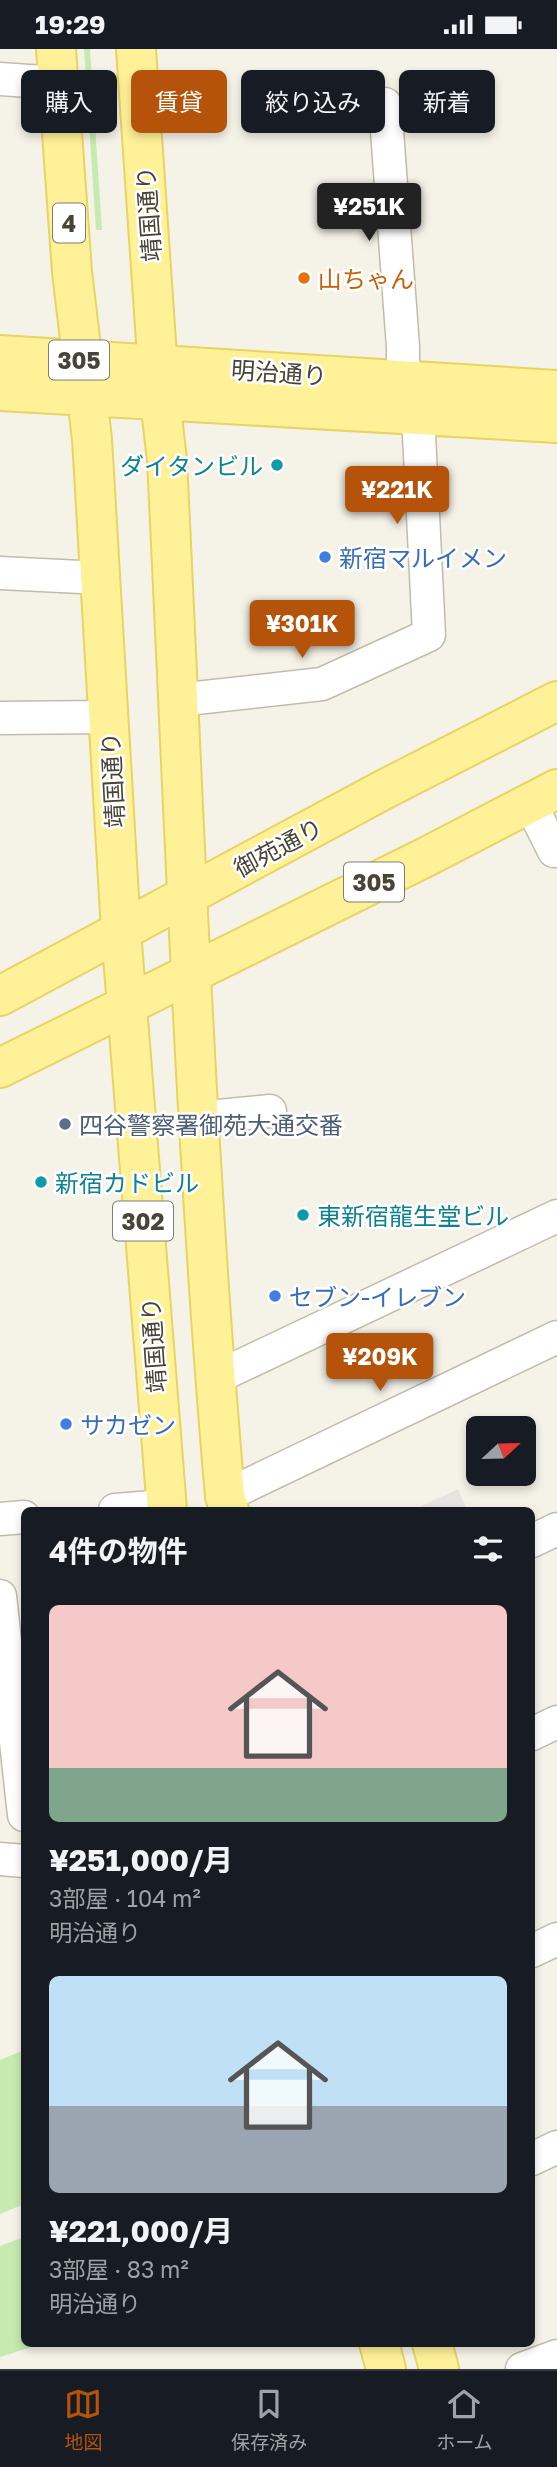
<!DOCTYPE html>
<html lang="ja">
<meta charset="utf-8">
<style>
:root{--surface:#171b24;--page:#20242c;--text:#f1f3f6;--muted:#9ea1a6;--line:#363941;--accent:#b45309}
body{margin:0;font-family:"Golos Text","Noto Sans JP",sans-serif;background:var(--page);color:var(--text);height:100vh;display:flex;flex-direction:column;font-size:26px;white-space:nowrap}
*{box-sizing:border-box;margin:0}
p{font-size:23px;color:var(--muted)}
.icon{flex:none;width:38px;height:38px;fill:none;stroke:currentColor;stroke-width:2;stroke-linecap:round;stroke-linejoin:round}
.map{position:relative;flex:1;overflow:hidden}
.panel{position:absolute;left:21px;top:1458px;width:514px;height:840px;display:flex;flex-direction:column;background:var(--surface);border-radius:10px;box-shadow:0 4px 10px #0003}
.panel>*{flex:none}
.banner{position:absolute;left:21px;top:21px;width:516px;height:63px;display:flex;gap:14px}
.needle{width:46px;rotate:68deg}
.controls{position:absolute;left:466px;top:1367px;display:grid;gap:14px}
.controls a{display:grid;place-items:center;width:70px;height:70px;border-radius:10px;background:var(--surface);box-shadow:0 4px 10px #0003;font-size:35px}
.price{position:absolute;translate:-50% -60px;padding:0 16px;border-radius:7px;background:var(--accent);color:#fff;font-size:23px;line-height:46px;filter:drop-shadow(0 2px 4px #0008)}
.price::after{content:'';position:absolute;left:50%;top:42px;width:21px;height:16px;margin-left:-10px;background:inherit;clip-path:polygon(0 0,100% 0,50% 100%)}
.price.current{background:#222;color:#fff}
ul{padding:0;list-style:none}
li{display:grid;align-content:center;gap:14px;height:371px;padding:0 28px}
li span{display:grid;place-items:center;height:217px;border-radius:10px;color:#555}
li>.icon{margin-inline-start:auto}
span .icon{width:126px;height:126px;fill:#fffc;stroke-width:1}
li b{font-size:30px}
h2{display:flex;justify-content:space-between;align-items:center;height:84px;padding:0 28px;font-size:30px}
.chip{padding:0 24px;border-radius:10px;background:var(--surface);box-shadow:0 4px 10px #0003;font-size:24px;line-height:63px}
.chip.current{background:var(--accent);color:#fff}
.status{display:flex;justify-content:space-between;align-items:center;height:49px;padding:0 35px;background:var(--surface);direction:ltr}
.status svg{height:19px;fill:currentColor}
.tab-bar{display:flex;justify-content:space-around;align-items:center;height:98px;border-top:2px solid var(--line);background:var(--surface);font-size:19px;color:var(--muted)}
.tab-bar a{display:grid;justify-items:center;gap:4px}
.tab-bar .current{color:var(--accent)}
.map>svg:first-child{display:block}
</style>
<div class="status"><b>19:29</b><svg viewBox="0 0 49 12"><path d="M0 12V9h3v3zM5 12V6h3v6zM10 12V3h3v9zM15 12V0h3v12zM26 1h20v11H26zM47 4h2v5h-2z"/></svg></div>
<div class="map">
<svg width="557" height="2320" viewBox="0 0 557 2320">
<rect width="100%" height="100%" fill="#f5f3e8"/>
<!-- green -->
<path fill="#c7eab0" d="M84 0H90L102 181H96Z
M24 2001V2155L0 2165V2011Z
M24 2188V2294H44L0 2308V2197Z"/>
<!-- parking -->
<path fill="#e6e4e0" d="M458 1440 467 1461H413Z"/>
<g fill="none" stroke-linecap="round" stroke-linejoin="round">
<defs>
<path id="minor" d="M0 30 58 34
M385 55 403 298V331
M0 524 101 529
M178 651 322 635 429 586 418 366
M0 669 108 668
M530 754 554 802
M198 1069 270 1062
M215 1329 557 1167
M225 1447 557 1288
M115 1461 166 1457
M0 1470 24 1468
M532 1492 557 1480
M0 1547 24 1766
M532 1685 557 1673
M0 1810 24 1812
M532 1902 557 1890
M532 2110 557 2098
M522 2320 557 2307"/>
<path id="major" d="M56 0 72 223 92 390 121 882 167 1461
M136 0 160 351 167 411C184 756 195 1102 225 1447L229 1461
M0 306 557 341
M0 342 557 374
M0 947 385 740 557 652
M0 1019 426 808 557 740
M379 2294 386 2320
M432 2294 439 2320"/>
</defs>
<!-- minor casing -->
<use href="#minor" stroke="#c1bcaa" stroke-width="35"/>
<!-- major casing -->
<use href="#major" stroke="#e8d363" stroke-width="42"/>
<!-- minor -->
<use href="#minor" stroke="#fff" stroke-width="32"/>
<!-- major -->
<use href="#major" stroke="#fff197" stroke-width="38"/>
</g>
<!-- markers -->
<circle fill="#e8710a" stroke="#fff" stroke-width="2.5" cx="304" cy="229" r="7"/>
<g fill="#0f9aa8" stroke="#fff" stroke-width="2.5">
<circle cx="277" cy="416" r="7"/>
<circle cx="41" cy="1133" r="7"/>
<circle cx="303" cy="1166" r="7"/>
</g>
<g fill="#3f7fe0" stroke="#fff" stroke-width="2.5">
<circle cx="325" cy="508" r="7"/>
<circle cx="275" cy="1247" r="7"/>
<circle cx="66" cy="1375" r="7"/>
</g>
<circle fill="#5c6f8a" stroke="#fff" stroke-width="2.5" cx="65" cy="1075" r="7"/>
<g text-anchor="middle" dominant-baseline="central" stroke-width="5" stroke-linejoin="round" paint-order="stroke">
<!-- shield labels -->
<g fill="#fff" stroke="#7f7c73" stroke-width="2">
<rect x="53" y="154.5" width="32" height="39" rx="5"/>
<rect x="49" y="291.5" width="60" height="39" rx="5"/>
<rect x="344" y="813.5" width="60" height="39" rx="5"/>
<rect x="113" y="1152.5" width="60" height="39" rx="5"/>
</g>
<g font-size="23" font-weight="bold" fill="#484437">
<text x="69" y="174">4</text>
<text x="79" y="311">305</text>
<text x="374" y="833">305</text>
<text x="143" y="1172">302</text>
</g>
<!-- street labels -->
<g font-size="24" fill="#484437" stroke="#fff">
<text transform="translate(148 165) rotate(-94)">靖国通り</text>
<text transform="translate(279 323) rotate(4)">明治通り</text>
<text transform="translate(112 731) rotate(-93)">靖国通り</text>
<text transform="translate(278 798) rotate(-28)">御苑通り</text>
<text transform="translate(153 1296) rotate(-94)">靖国通り</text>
</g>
<!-- food labels -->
<g font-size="24" fill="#c56008" stroke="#fff" text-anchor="start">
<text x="318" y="229">山ちゃん</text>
</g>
<!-- culture labels -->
<g font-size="24" fill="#0d838f" stroke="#fff" text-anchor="start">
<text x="263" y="416" text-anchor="end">ダイタンビル</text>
<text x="55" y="1133">新宿カドビル</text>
<text x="317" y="1166">東新宿龍生堂ビル</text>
</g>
<!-- shop labels -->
<g font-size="24" fill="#366cbe" stroke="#fff" text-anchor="start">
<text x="339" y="508">新宿マルイメン</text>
<text x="289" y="1247">セブン-イレブン</text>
<text x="80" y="1375">サカゼン</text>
</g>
<!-- service labels -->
<g font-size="24" fill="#4e5e75" stroke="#fff" text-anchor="start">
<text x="79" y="1075">四谷警察署御苑大通交番</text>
</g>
</g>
</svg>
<div class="controls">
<a><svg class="needle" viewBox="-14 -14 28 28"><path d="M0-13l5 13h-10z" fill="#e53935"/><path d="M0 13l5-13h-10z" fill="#9ea1a6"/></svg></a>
</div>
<b class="price current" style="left:369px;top:194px">¥251K</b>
<b class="price" style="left:397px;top:477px">¥221K</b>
<b class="price" style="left:302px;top:611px">¥301K</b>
<b class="price" style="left:380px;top:1344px">¥209K</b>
<div class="banner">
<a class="chip">購入</a>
<a class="chip current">賃貸</a>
<a class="chip">絞り込み</a>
<a class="chip">新着</a>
</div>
<section class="panel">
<h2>4件の物件<svg class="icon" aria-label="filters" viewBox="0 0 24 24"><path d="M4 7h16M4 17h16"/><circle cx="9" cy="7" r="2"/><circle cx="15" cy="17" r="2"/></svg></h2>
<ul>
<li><span style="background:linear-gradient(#f6c9c9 75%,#7fa58c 0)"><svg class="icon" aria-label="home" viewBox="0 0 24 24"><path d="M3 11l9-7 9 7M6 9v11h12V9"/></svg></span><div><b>¥251,000/月</b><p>3部屋 · 104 m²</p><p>明治通り</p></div></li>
<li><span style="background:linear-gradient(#bfe0f5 60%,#9aa5b1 0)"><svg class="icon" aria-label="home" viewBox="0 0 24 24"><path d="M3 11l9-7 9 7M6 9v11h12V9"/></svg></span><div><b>¥221,000/月</b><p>3部屋 · 83 m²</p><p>明治通り</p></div></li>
</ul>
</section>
</div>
<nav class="tab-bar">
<a class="current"><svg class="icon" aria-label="map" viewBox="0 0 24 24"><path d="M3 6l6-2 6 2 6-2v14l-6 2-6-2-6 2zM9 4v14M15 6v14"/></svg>地図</a>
<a><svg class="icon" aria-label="saved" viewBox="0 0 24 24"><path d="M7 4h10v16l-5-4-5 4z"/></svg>保存済み</a>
<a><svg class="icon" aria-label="home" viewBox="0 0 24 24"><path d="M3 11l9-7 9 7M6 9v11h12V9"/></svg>ホーム</a>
</nav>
